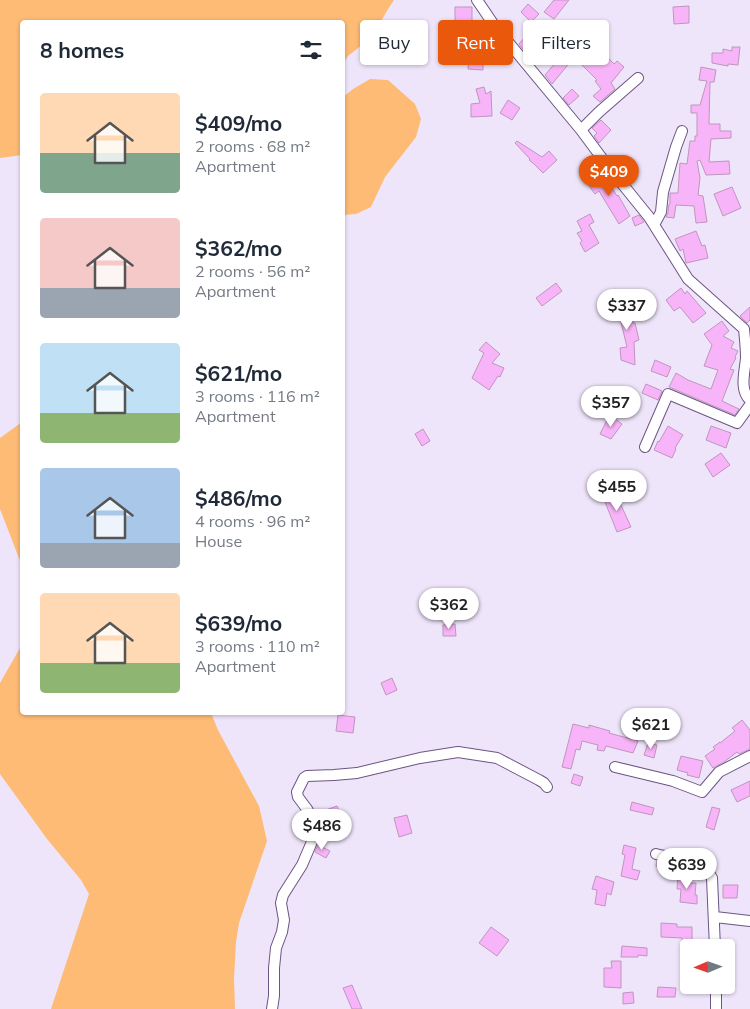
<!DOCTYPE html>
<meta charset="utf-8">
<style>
:root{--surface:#fff;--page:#f2f2f3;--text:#1f2937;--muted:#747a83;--accent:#ea580c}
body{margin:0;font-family:Mulish,sans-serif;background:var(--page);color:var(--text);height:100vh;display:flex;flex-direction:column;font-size:19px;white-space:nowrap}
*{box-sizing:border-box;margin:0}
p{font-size:16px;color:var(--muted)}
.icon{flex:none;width:28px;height:28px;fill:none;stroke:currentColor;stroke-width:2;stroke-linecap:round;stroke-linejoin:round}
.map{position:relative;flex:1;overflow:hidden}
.side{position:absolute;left:20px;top:20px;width:325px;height:695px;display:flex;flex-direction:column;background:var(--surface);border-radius:5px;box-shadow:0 1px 4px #0004}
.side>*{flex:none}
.top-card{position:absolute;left:360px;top:20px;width:315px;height:45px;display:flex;gap:10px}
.needle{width:32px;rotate:268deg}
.buttons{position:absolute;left:680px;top:939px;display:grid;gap:10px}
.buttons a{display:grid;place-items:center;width:55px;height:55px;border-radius:5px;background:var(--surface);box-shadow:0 1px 4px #0004;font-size:25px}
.price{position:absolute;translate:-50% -42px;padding:0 11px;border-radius:18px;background:#fff;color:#222;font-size:16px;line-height:32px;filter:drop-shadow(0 1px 2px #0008)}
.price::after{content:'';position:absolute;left:50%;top:30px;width:15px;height:11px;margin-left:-8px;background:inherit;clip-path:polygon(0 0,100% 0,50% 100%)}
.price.on{background:var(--accent);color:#fff}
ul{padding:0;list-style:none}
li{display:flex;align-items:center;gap:15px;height:125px;padding:0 20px}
li span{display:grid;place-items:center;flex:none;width:140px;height:100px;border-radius:5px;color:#555}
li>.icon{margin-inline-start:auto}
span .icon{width:60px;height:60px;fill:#fffc;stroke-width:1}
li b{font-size:21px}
h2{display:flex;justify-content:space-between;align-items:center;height:60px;padding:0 20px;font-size:21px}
.pill{padding:0 18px;border-radius:5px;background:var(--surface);box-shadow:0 1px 4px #0004;font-size:18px;line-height:45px}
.pill.on{background:var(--accent);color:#fff}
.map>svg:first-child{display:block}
</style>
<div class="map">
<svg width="750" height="1009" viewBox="0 0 750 1009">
<rect width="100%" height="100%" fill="#efe5fa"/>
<!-- green -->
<path fill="#fdbb75" d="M0 0H394L388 9 372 37 348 56 343 64 342 22H22V155L0 158Z
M370 79 388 80 415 104 421 119 416 137 385 177 371 207 356 214 343 215V97L353 89Z
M22 422V577V566L0 509V438Z
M22 633V712L211 713 218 730 259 806 267 841 239 923 236 942 234 978 235 1009H51L89 894 81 880 47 839 0 774V683L20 648Z"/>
<!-- building -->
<path fill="#f8b4f8" stroke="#bf95be" d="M554 0H569L554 19 544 12Z
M528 4 539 14 531 22 521 12Z
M689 6V23L674 24 673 7Z
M455 7H472V25L455 26Z
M531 30 540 40 528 55 519 44Z
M596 45 614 64 617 61 624 67 611 83 615 89 600 102 593 96 601 89 595 81 597 80 579 62Z
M732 47H740L738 65 728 64V66L712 63V53H723V49L732 51Z
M568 48 576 55 552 84 545 75Z
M469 56H483V70L468 69Z
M701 67 716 70 714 82H710L709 124H720V131H731V138L711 139 709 162 729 161 730 174 706 175 700 160 697 161 700 178 698 195 703 196 707 222 696 223 694 206 676 205 674 218 666 217 668 213 669 204H670V193H678L680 163 687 164 690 141H695V136H697V113H691V105H700L707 81 699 80Z
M484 87 486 94 491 91 492 116 471 117V104L480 103 476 89Z
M572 89 579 96 569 105 563 98Z
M508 100 520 108 512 120 500 113Z
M601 120 611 130 599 143 594 136 597 133 592 128Z
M517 141 542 157 549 151 557 160 543 173 534 164 529 160 530 159 515 143Z
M602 172 617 196 618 195 630 216 619 224 599 191 595 194 587 183Z
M732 187 741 208 723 216 714 194Z
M590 214 594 222 589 225 599 243 585 252 580 243 582 241 577 233 582 231 577 221Z
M639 215 644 222 635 226 632 218Z
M696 231 702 246 705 245 708 258 686 263 683 249 680 251 675 239Z
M556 283 562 291 542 306 536 298Z
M681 288 685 294 687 291 706 313 693 323 680 307 674 311 666 300Z
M627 299 633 323H635L639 340 634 342 635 365 621 360 620 348 627 347 619 314 615 315 612 303Z
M750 307V320L747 323 740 316Z
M722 321 729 331 723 336 734 342 731 348 738 351 735 357 736 358 730 369 734 370 722 401 739 409 735 415 669 387 676 373 688 380 711 389 718 370 704 366 712 345 704 334Z
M486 342 500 354 492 363 504 368 500 377 498 376 489 390 472 378 484 353 479 350Z
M655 360 671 367 667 377 651 371Z
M646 384 662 391 658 400 642 393Z
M610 415 622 424 611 439 600 434 606 422Z
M668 426 683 435 675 448 676 449 672 458 654 450 658 441 659 442Z
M711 426 731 433 726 448 706 440Z
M423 429 430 441 422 446 415 434Z
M721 453 730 465 713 477 705 464Z
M615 492 631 527 617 532 603 497Z
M455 624 456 636H443V625Z
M392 678 397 690 386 695 381 683Z
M338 715 355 717 353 733 336 731Z
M742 720 750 730V749L739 754 737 752 724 762 713 768 705 756 715 749 713 747 720 742V743L735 731 732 728Z
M573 724 589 728V725L610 731 609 733 638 741 633 753 606 746 604 751 597 750 598 745 582 741 580 750 576 749 571 769 562 767Z
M648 743 657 745 654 758 644 755Z
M681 756 703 761 699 778 687 775 688 773 677 770Z
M574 774 583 777 580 786 571 783Z
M750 781V796L737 802 731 790Z
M632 802 654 808 652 815 630 810Z
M337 806 343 820 329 826 323 811Z
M712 807 720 809 714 830 706 827Z
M407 815 412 833 399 837 394 818Z
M318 845 330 851 326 858 315 852Z
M624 845 636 848 632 869 640 871 637 880 621 876 625 855 622 854Z
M657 861 670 864 668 869 656 866Z
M596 876 614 882 611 895 607 893 605 906 595 904 597 890 592 889Z
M678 876 689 877V883H696L695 895H697V904L680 902 681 889H677Z
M723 885H738L737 898H723Z
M661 923 677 924V927H692V942H682V938L661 937Z
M491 927 509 940 497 956 479 943Z
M622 946 647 948V956L638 955V957H621Z
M611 961H621V988L604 987V968H612Z
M352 985 362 1009H352L343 988Z
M658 987 676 988 675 997H657Z
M633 992 634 1003 623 1004V993Z"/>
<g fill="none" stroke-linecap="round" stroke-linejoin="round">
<defs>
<path id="minor" d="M477 0 494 25 581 130 607 165 649 217 688 279 744 329C745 339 746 348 746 358 745 371 739 390 750 400
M581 130 599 112 638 78
M654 225 661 212 663 192 676 147 682 131
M645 447 668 394 737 423 750 405
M615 767 673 781 702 792 719 772 750 756
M656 854C672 858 704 861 712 878L715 948
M715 917 750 921
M716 985V1009
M272 1009 274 996V968L276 948 282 932 284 920 281 903 283 895 302 865 314 837 313 819 307 809 298 797 297 792 304 778 307 776 334 775 357 773 420 758 458 752 497 758 539 780 544 783 547 787"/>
</defs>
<!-- minor casing -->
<use href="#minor" stroke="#6c5583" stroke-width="12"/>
<!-- minor -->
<use href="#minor" stroke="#fff" stroke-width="10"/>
</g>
</svg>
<div class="buttons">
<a><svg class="needle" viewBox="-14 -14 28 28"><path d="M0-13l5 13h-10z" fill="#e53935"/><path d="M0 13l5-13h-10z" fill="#747a83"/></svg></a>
</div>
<b class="price on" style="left:609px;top:197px">$409</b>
<b class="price" style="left:627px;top:331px">$337</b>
<b class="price" style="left:611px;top:428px">$357</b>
<b class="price" style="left:617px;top:512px">$455</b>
<b class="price" style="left:449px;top:630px">$362</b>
<b class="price" style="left:651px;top:750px">$621</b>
<b class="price" style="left:322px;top:851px">$486</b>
<b class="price" style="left:687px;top:890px">$639</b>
<div class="top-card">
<a class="pill">Buy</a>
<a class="pill on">Rent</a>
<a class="pill">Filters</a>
</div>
<section class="side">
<h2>8 homes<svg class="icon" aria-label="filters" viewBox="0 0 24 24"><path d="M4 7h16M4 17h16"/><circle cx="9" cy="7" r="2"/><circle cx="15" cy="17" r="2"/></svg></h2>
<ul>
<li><span style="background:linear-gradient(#ffd9b3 60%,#7fa58c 0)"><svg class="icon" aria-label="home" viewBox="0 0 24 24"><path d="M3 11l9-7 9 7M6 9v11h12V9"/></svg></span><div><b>$409/mo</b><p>2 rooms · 68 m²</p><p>Apartment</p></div></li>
<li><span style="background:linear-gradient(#f6c9c9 70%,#9aa5b1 0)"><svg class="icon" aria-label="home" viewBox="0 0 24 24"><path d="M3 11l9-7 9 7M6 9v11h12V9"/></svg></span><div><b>$362/mo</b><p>2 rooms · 56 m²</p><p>Apartment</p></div></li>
<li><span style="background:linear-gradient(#bfe0f5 70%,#8fb573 0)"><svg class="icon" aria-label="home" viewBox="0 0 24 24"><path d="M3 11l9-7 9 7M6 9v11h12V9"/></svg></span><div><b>$621/mo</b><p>3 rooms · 116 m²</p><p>Apartment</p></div></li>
<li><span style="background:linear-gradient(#a9c7e8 75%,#9aa5b1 0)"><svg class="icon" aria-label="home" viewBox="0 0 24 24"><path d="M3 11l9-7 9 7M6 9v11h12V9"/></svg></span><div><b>$486/mo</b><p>4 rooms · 96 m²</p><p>House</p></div></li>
<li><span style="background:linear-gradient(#ffd9b3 70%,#8fb573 0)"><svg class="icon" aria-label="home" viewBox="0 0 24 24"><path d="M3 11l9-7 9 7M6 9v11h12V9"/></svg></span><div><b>$639/mo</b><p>3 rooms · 110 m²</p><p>Apartment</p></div></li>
</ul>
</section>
</div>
